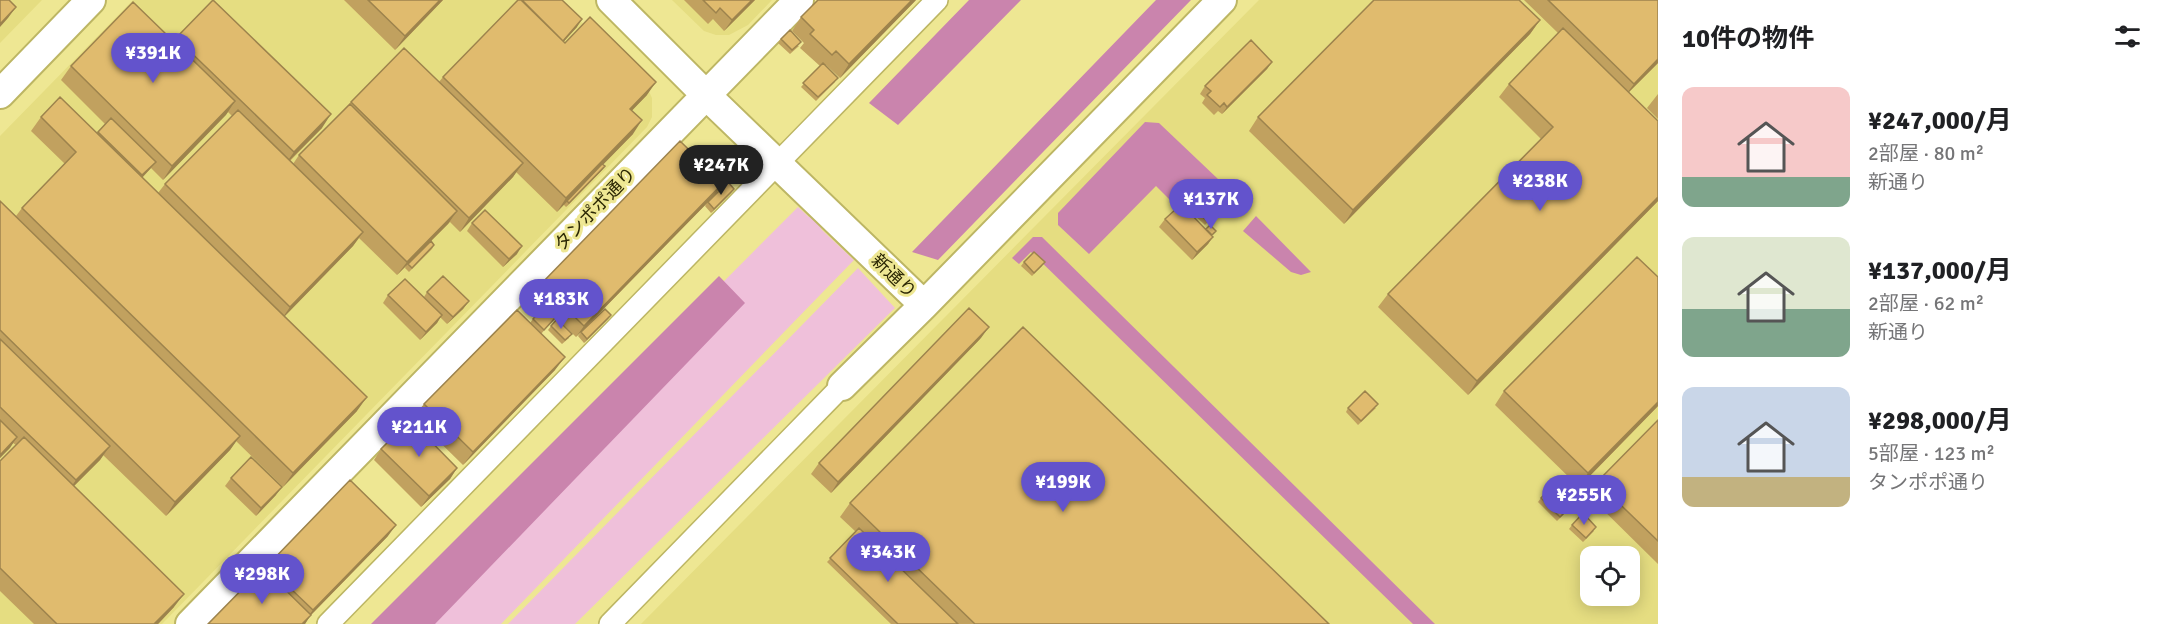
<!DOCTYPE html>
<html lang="ja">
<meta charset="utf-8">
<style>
:root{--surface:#fff;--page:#f6f6f6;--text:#202124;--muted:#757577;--accent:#6353cc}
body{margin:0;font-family:Signika,"Noto Sans JP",sans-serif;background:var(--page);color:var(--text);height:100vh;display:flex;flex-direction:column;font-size:22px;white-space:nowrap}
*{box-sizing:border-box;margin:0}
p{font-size:20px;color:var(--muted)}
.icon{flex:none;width:33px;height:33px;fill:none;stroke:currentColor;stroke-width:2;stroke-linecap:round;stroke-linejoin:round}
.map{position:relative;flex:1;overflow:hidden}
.side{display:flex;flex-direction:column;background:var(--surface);width:510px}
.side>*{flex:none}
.fabs{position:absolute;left:1580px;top:546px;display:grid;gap:12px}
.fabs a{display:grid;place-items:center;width:60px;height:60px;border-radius:12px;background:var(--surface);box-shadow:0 3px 15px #0003;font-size:30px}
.price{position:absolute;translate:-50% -51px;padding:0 14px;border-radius:21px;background:var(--accent);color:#fff;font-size:20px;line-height:39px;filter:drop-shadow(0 2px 3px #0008)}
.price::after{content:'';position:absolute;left:50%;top:36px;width:18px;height:14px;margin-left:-9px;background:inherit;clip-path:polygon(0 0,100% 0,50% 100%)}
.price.on{background:#222;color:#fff}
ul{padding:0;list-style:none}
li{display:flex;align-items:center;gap:18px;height:150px;padding:0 24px}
li span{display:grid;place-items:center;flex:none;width:168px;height:120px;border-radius:12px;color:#555}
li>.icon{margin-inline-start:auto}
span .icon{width:72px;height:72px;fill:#fffc;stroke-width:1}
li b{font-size:26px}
h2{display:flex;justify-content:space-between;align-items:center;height:72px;padding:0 24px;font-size:26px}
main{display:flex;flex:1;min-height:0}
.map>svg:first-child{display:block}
</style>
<main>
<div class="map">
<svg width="1658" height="624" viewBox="0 0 1658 624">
<rect width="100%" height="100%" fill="#eee793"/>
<!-- built -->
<path fill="#e5dd81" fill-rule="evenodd" d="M0 0H42L0 43Z
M133 0H559L646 85 652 98V117L647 127 162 624H0V136Z
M672 0H772L748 25 729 35H716L704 31Z
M1259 0H1658V624H641ZM1590 556H1629V596H1590Z"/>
<!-- green -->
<path fill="#efc0da" d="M798 207 809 217 812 215 822 227 821 229 854 260 501 624H382Z
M858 268 895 308 575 624H508Z"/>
<!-- forest -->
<path fill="#ca84ad" d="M969 0H1021L898 125 869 103Z
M1156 0H1191L938 260 912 252Z
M1145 122 1159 123 1218 179 1181 211 1156 186 1089 254 1058 225V213Z
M1256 216 1311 272 1301 275 1291 272 1243 231Z
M1033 237H1042L1435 624H1413L1031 252 1019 264 1012 258Z
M719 276 745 303 435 624H371Z"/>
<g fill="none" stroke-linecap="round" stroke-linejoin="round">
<defs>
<path id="street" d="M328 624 937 0
M610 624 842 386"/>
<path id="secondary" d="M611 0 706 95 924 305
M0 94 91 0
M842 386 924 305 1222 0
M190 624 799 0"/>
</defs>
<!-- street casing -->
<use href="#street" stroke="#bdb664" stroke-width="24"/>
<!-- secondary casing -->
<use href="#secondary" stroke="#bdb664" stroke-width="32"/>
<!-- street -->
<use href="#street" stroke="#fff" stroke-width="21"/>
<!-- secondary -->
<use href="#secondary" stroke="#fff" stroke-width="28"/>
</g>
<!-- wall -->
<path fill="#c1a15f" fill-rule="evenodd" d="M344 0H443L395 50Z
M518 0H562L577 27 563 42 647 95 632 110 633 134 602 165V170L566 207 564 205V204L557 212 516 172 513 177 460 232 450 222 431 241 434 245 432 249 409 272 405 268 406 266 397 275 359 238 353 246 284 317 357 411 283 487 236 441 230 450 166 516 103 455 100 460 74 486 174 607 158 624H34L0 591V461L16 445 13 443 0 458V201L16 216 22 208 65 164 31 131 41 117 97 133 105 124 61 80 71 66 174 41 176 38 322 128 290 161 293 164 299 155 351 102 439 82 443 77ZM228 112 232 116 165 184 158 193 142 178 151 168 163 180Z
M684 0H755L724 31 713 19 708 24Z
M916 0 840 78 826 65 825 66 835 82 816 101 801 87 820 66 800 48 804 43 792 31 801 17Z
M1524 0H1658V63L1629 92 1658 201 1468 395 1378 307 1388 294 1541 139 1499 97 1509 84 1558 33Z
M1540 20 1530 34 1344 224 1249 131 1258 117Z
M781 39 799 46 790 54 778 43Z
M1272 62 1267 69 1222 114 1218 111 1214 115 1202 103 1205 98 1200 94 1205 86Z
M1658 94V119L1647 108Z
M734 189 711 213 705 206 707 203 576 337 533 295 541 284 716 194Z
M1223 206 1205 225 1193 214 1196 210Z
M1181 214 1213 236 1208 244 1192 260 1159 227 1165 219Z
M472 223 517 254 503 267 467 231Z
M1024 262 1042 266 1032 276 1021 266Z
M1658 277V406L1579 487 1495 405 1504 391Z
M427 292 469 301 463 309 447 324 440 317 437 323 420 340 383 303 388 295 424 297Z
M611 315 584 343 578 336 581 332Z
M555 318 541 334 555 370 463 465 415 418 424 404 530 323 533 319Z
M551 326 569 338 562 344 548 330Z
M981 338 831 493 811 474 819 463Z
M1348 408H1376L1358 425 1346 412Z
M1658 420V564L1588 495 1597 482Z
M381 449 457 468 450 479 421 507 374 460Z
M231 478 276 495 256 516 225 486Z
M1541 498 1571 507 1557 521 1538 502Z
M850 503 1329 624H891L827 562 856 532 840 517Z
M1572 525 1594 531 1583 542 1569 529Z
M388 536 310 616 305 624H208L267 566Z"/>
<!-- shaded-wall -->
<path fill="#9d834d" d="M440 0H443L395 50 405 36Z
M752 0H755L724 31 732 20Z
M912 0H916L840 78 849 64Z
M16 7 8 18 0 27V24Z
M582 19 577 27 557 49 562 41Z
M1540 20 1530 34 1344 224 1353 210Z
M1658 59V63L1624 97 1634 84Z
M1272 62 1267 69 1222 114 1227 107Z
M656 82 647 95 621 122 630 109Z
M235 101 226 115 163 180 172 166Z
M331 114 322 128 284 166 294 152Z
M642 120 633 134 557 212 566 198Z
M156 162 150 169 137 183 142 175Z
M523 163 513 177 460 232 469 218Z
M605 166 602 170 566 207 569 203Z
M723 183 716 194 576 337 584 326Z
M734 189 731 193 711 213 714 209Z
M1658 197V201L1468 395 1477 381Z
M457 211 448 224 397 275 407 262Z
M363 232 353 246 281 320 290 307Z
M1213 237 1208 244 1192 260 1197 252Z
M522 246 517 254 503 267 509 259Z
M469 301 463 309 447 324 453 317Z
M442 315 437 323 420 340 426 332Z
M611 315 608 319 584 343 587 339Z
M989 327 981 338 831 493 838 482Z
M565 357 555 370 463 465 473 452Z
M367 397 357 411 283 487 293 473Z
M1658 402V406L1579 487 1588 473Z
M240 436 230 450 166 516 175 502Z
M17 437 10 448 0 458V455Z
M110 446 100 460 66 494 76 480Z
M457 468 450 479 421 507 429 496Z
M282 487 276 495 256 516 261 508Z
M396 525 388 536 310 616 305 624H302L313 610Z
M184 594 174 607 158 624H154Z"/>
<!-- building -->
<path fill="#e0bb6e" stroke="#9d834d" stroke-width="1.5" d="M0 0H9L16 7 0 24Z
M213 0 331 114 294 152 176 38Z
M368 0H440L405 36Z
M518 0H521L565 43 590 17 656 82 630 109 642 120 566 198 443 77Z
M522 0H562L582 19 563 41Z
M703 0H752L732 20 720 8 716 13Z
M818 0H912L849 64 836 51 832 55 810 34 814 30 801 17Z
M1374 0H1519L1540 20 1353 210 1258 117Z
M1548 0H1658V59L1634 84Z
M133 2 235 101 172 166 71 66Z
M1563 28 1658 121V197L1477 381 1388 294 1553 127 1509 84Z
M790 30 801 42 792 50 781 39Z
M1251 40 1272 62 1227 107 1224 103 1220 107 1207 95 1211 91 1205 86Z
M404 48 523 163 469 218 351 102Z
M823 63 838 78 818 97 803 83Z
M60 97 367 397 293 473 22 208 76 152 41 117Z
M350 104 457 211 407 262 299 155Z
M238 110 363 232 290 307 165 184Z
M111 118 156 162 142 175 98 132Z
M680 141 723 183 584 326 541 284Z
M602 164 605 166 569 203 567 201Z
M728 182 734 189 714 209 708 202Z
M1211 195 1223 206 1208 222 1196 210Z
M0 201 240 436 175 502 0 330Z
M1176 209 1181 214 1186 209 1213 237 1197 252 1165 219Z
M485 210 522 246 509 259 472 223Z
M1210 225 1216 231 1212 235 1206 229Z
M431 241 434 245 412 268 408 264Z
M1034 252 1045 262 1034 273 1024 262Z
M1637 257 1658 277V402L1588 473 1504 391Z
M443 276 469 301 453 317 427 292Z
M405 279 442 315 426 332 388 295Z
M544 307 555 318 544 330 533 319Z
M969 308 989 327 838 482 819 463Z
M605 309 611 315 587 339 581 332Z
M517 310 565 357 473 452 424 404Z
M557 319 572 334 565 340 551 326Z
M1023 327 1329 624H975L850 503Z
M0 339 110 446 76 480 0 407Z
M1365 391 1378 404 1361 421 1348 408Z
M0 420 17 437 0 455Z
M410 420 457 468 429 496 381 449Z
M1658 420V541L1597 482Z
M24 437 184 594 154 624H57L0 568V461Z
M251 457 282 487 261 508 231 478Z
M350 480 396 525 313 610 267 566Z
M1554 484 1574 503 1560 517 1541 498Z
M1583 513 1596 527 1586 538 1572 525Z
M859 528 958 624H898L830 558Z
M263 568 311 615 302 624H208Z"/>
<g text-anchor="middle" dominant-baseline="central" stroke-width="6" stroke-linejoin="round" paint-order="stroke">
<!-- street labels -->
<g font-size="18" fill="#2b2704" stroke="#eee793">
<text transform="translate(595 209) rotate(-46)">タンポポ通り</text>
<text transform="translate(894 276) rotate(44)">新通り</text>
</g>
</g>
</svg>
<div class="fabs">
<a><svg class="icon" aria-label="locate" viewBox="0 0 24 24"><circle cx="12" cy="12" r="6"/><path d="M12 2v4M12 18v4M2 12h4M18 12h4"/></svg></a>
</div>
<b class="price" style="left:153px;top:84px">¥391K</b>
<b class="price on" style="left:721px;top:196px">¥247K</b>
<b class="price" style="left:1540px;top:212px">¥238K</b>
<b class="price" style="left:1211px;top:230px">¥137K</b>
<b class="price" style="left:561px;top:330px">¥183K</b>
<b class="price" style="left:419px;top:458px">¥211K</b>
<b class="price" style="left:1063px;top:513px">¥199K</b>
<b class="price" style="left:1584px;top:526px">¥255K</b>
<b class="price" style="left:888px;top:583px">¥343K</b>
<b class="price" style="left:262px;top:605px">¥298K</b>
</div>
<section class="side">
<h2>10件の物件<svg class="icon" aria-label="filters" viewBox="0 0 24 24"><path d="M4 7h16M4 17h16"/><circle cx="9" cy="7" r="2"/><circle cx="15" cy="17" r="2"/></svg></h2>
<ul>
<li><span style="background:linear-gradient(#f6c9c9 75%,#7fa58c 0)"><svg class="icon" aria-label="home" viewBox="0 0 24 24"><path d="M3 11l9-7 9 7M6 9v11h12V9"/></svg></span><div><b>¥247,000/月</b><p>2部屋 · 80 m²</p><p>新通り</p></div></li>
<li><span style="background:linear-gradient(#dfe7d0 60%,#7fa58c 0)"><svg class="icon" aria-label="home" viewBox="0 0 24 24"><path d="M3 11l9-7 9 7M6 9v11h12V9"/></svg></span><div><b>¥137,000/月</b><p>2部屋 · 62 m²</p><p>新通り</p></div></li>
<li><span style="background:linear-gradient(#c9d6e8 75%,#c2b280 0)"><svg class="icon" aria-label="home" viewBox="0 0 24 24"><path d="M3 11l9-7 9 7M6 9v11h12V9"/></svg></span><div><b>¥298,000/月</b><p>5部屋 · 123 m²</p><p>タンポポ通り</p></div></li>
</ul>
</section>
</main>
